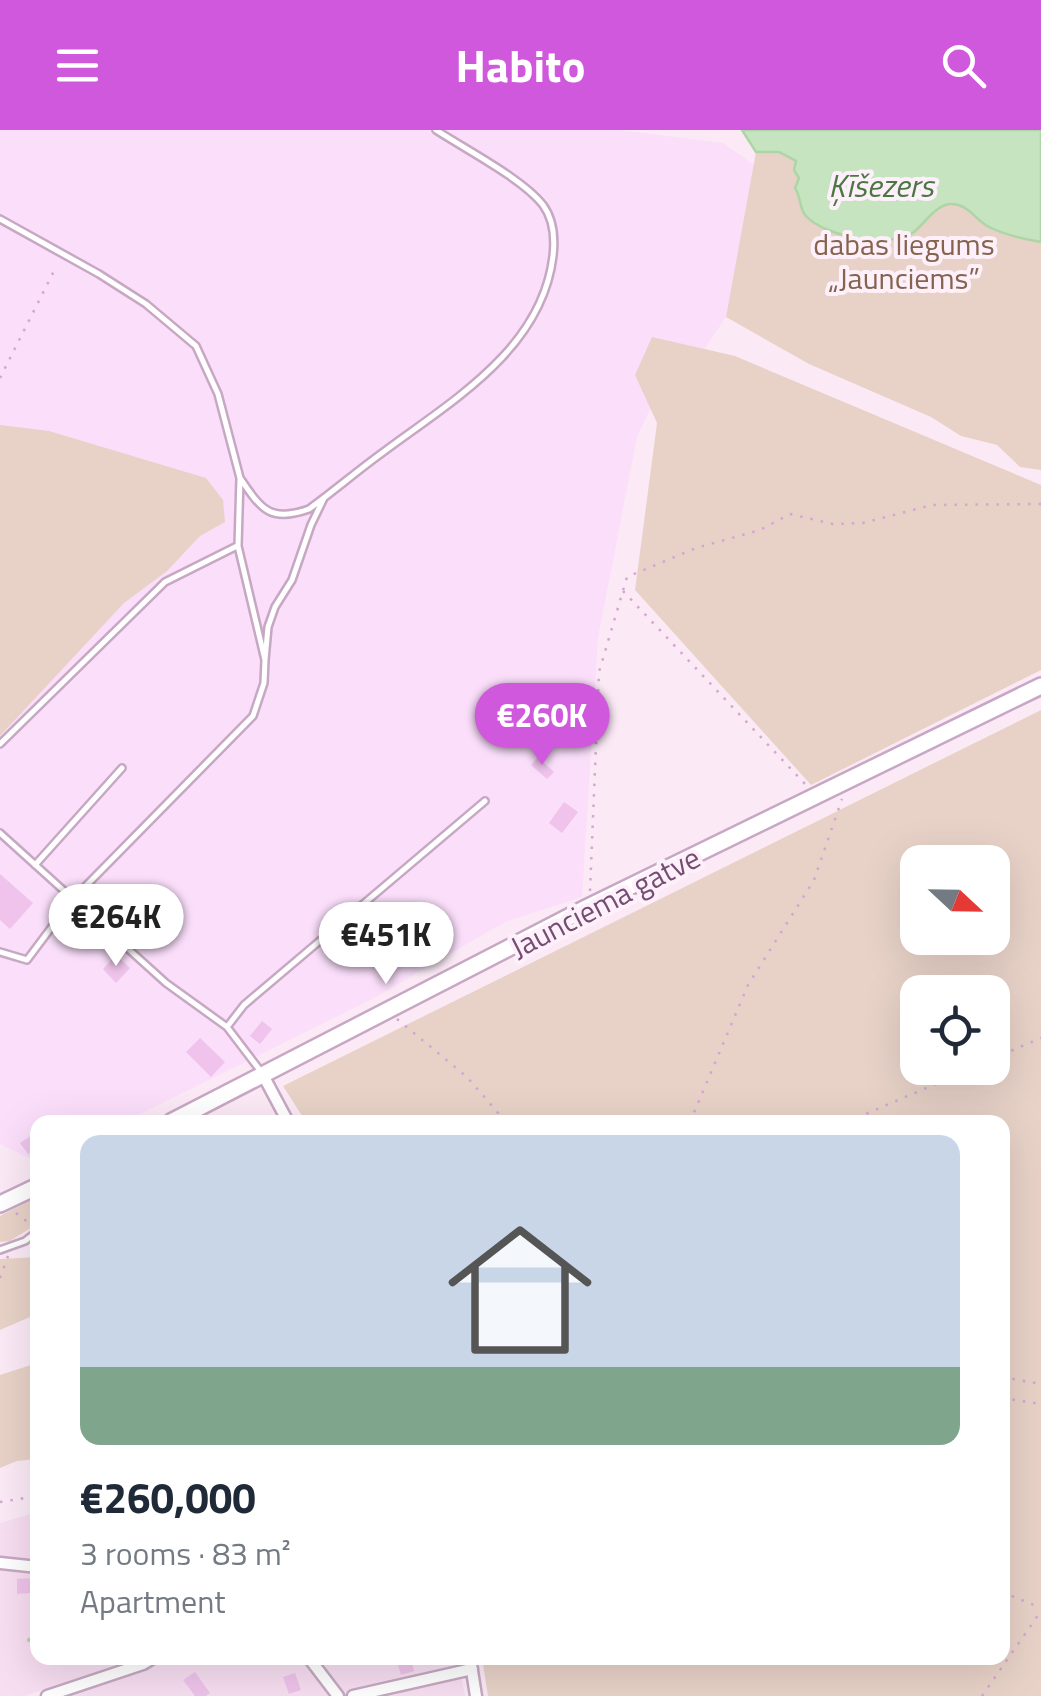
<!DOCTYPE html>
<meta charset="utf-8">
<style>
:root{--surface:#fff;--page:#f6f6f7;--text:#1f2937;--muted:#747a83;--line:#e0e1e3;--accent:#d058dc}
body{margin:0;font-family:"Titillium Web",sans-serif;background:var(--page);color:var(--text);height:100vh;display:flex;flex-direction:column;font-size:38px;white-space:nowrap}
*{box-sizing:border-box;margin:0}
p{font-size:32px;color:var(--muted)}
.icon{flex:none;width:55px;height:55px;fill:none;stroke:currentColor;stroke-width:2;stroke-linecap:round;stroke-linejoin:round}
.map{position:relative;flex:1;overflow:hidden}
.drawer{position:absolute;left:30px;top:985px;width:980px;height:550px;display:flex;flex-direction:column;background:var(--surface);border-radius:20px;box-shadow:0 10px 40px #0002}
.drawer>*{flex:none}
.needle{width:65px;rotate:112deg}
.buttons{position:absolute;left:900px;top:715px;display:grid;gap:20px}
.buttons a{display:grid;place-items:center;width:110px;height:110px;border-radius:20px;background:var(--surface);box-shadow:0 10px 40px #0002;font-size:50px}
.price{position:absolute;translate:-50% -85px;padding:0 22px;border-radius:35px;background:#fff;color:#222;font-size:32px;line-height:65px;filter:drop-shadow(0 2px 5px #0008)}
.price::after{content:'';position:absolute;left:50%;top:60px;width:30px;height:22px;margin-left:-15px;background:inherit;clip-path:polygon(0 0,100% 0,50% 100%)}
.price.selected{background:var(--accent);color:#fff}
ul{padding:0;list-style:none}
li{display:grid;align-content:center;gap:20px;height:530px;padding:0 50px}
li+li{border-top:2px solid var(--line)}
li span{display:grid;place-items:center;height:310px;border-radius:20px;color:#555}
li>.icon{margin-inline-start:auto}
span .icon{width:180px;height:180px;fill:#fffc;stroke-width:1}
li b{font-size:42px}
header{display:flex;justify-content:space-between;align-items:center;height:130px;padding:0 50px;background:var(--accent);color:#fff;font-size:45px;font-weight:700}
.map>svg:first-child{display:block}
</style>
<header><svg class="icon" aria-label="menu" viewBox="0 0 24 24"><path d="M4 6h16M4 12h16M4 18h16"/></svg>Habito<svg class="icon" aria-label="search" viewBox="0 0 24 24"><circle cx="10" cy="10" r="6"/><path d="M15 15l6 6"/></svg></header>
<div class="map">
<svg width="1041" height="1566" viewBox="0 0 1041 1566">
<rect width="100%" height="100%" fill="#fbeaf6"/>
<!-- residential -->
<path fill="#f7def1" d="M37 1382V1433L0 1429V1393Z
M0 1435 37 1444 38 1528H139L25 1566H0Z
M163 1528H302L334 1566H63L159 1532Z
M314 1528H459L460 1535 342 1563Z
M461 1545 465 1566H387Z"/>
<!-- commercial -->
<path fill="#fadefa" d="M0 0H620L723 13 754 35 726 187 662 282 652 275 637 307 598 507 582 767 505 792 372 869 124 992H38L37 1032 0 1014Z"/>
<!-- green -->
<path fill="#e8d2c8" fill-rule="evenodd" d="M760 0H1041V340L1020 337 997 315 961 306 931 287 809 234 726 187Z
M652 207 735 226 1041 355V540L811 655 635 460 657 293 635 245Z
M0 295 49 301 206 348 223 370 225 392 200 406 167 441 124 473 0 606Z
M1041 580V1566H488L482 1528H1002V992H306L283 956ZM918 732H992V808H918ZM918 862H992V938H918Z
M37 1067V1094L10 1111 0 1112V1086Z
M37 1127V1184L0 1200V1129Z
M37 1233V1329L17 1331 0 1338V1245Z"/>
<!-- water -->
<path fill="#c5e4bf" stroke="#add5a6" stroke-width="2.5" d="M742 0H1041V112C1023 109 1005 105 989 97 975 90 968 73 950 74 936 75 925 93 914 102 891 119 825 107 806 86 799 79 801 66 795 58L799 48 794 40 796 31 779 22H756Z"/>
<g fill="none" stroke-linecap="round" stroke-linejoin="round">
<!-- stream -->
<path stroke="#add5a6" stroke-width="4" d="M29 1510 38 1507"/>
</g>
<!-- building -->
<path fill="#efc3eb" d="M538 627 554 642 547 649 531 635Z
M564 672 578 682 562 703 549 693Z
M0 744 33 773 10 799 0 790Z
M116 825 130 838 116 853 103 839Z
M262 891 272 899 260 914 250 906Z
M200 908 225 932 211 947 186 922Z
M32 1005 38 1018 28 1024 20 1013Z
M31 1448V1463L17 1464V1449Z
M396 1528H411L414 1541 401 1545Z
M195 1542 210 1563 206 1566H195L183 1550Z
M295 1543 301 1560 289 1564 283 1547Z"/>
<g fill="none" stroke-linecap="round" stroke-linejoin="round">
<defs>
<path id="lane" d="M0 89 99 144 146 174 196 216 218 264 240 348
M324 368 311 395 292 450 275 477 268 497 265 530 238 416 240 348C261 379 270 393 309 379 334 361 357 341 382 323 450 272 542 220 553 126 555 109 554 90 543 75 523 49 465 19 436 0
M0 614 165 452 237 416
M0 703 166 853 227 897 262 943
M35 735 122 638
M0 822 27 830 72 770 253 586 264 553 265 530
M227 897 244 875 485 671
M0 1120 25 1111 38 1101"/>
<path id="street" d="M263 945 288 992
M0 1433 38 1437
M309 1528 338 1566
M470 1528 476 1566
M47 1566 143 1534 153 1528
M353 1566 472 1539"/>
<path id="secondary" d="M171 992 588 777 1041 556
M0 1074 38 1056"/>
</defs>
<!-- lane casing -->
<use href="#lane" stroke="#c6a8c2" stroke-width="10"/>
<!-- street casing -->
<use href="#street" stroke="#c6a8c2" stroke-width="15"/>
<!-- secondary casing -->
<use href="#secondary" stroke="#c8a7c4" stroke-width="20"/>
<!-- path -->
<path stroke="#d4a6d0" stroke-width="2.5" stroke-dasharray="2.5 8" stroke-linecap="butt" d="M0 248 54 141
M623 461 806 655
M590 761 599 542 627 447 696 418 760 400 790 384 833 394 863 393 932 375 1041 374
M397 889 467 947 506 992
M992 929 1041 908
M690 992 748 855 814 750 842 669
M847 992 973 938
M16 1083 30 1094
M0 1148 8 1126
M1002 1247 1041 1254
M1002 1268 1041 1274
M0 1372 38 1366
M1002 1462 1041 1478
M982 1566 1041 1481"/>
<!-- lane -->
<use href="#lane" stroke="#fff" stroke-width="5"/>
<!-- street -->
<use href="#street" stroke="#fff" stroke-width="10"/>
<!-- secondary -->
<use href="#secondary" stroke="#fff" stroke-width="15"/>
</g>
<g text-anchor="middle" dominant-baseline="central" stroke-width="8" stroke-linejoin="round" paint-order="stroke">
<!-- park labels -->
<g font-size="30" fill="#85634d" stroke="#fef0fa">
<text x="904" y="114">dabas liegums<tspan x="904" dy="34">„Jaunciems”</tspan></text>
</g>
<!-- street labels -->
<g font-size="30" fill="#744e72" stroke="#fef0fa">
<text transform="translate(605 772) rotate(-27)">Jaunciema gatve</text>
</g>
<!-- water labels -->
<g font-size="32" font-style="italic" fill="#4b7842" stroke="#fef0fa">
<text x="881" y="55">Ķīšezers</text>
</g>
</g>
</svg>
<div class="buttons">
<a><svg class="needle" viewBox="-14 -14 28 28"><path d="M0-13l5 13h-10z" fill="#e53935"/><path d="M0 13l5-13h-10z" fill="#747a83"/></svg></a>
<a><svg class="icon" aria-label="locate" viewBox="0 0 24 24"><circle cx="12" cy="12" r="6"/><path d="M12 2v4M12 18v4M2 12h4M18 12h4"/></svg></a>
</div>
<b class="price selected" style="left:542px;top:638px">€260K</b>
<b class="price" style="left:116px;top:839px">€264K</b>
<b class="price" style="left:386px;top:857px">€451K</b>
<section class="drawer">
<ul>
<li><span style="background:linear-gradient(#c9d6e8 75%,#7fa58c 0)"><svg class="icon" aria-label="home" viewBox="0 0 24 24"><path d="M3 11l9-7 9 7M6 9v11h12V9"/></svg></span><div><b>€260,000</b><p>3 rooms · 83 m²</p><p>Apartment</p></div></li>
</ul>
</section>
</div>
